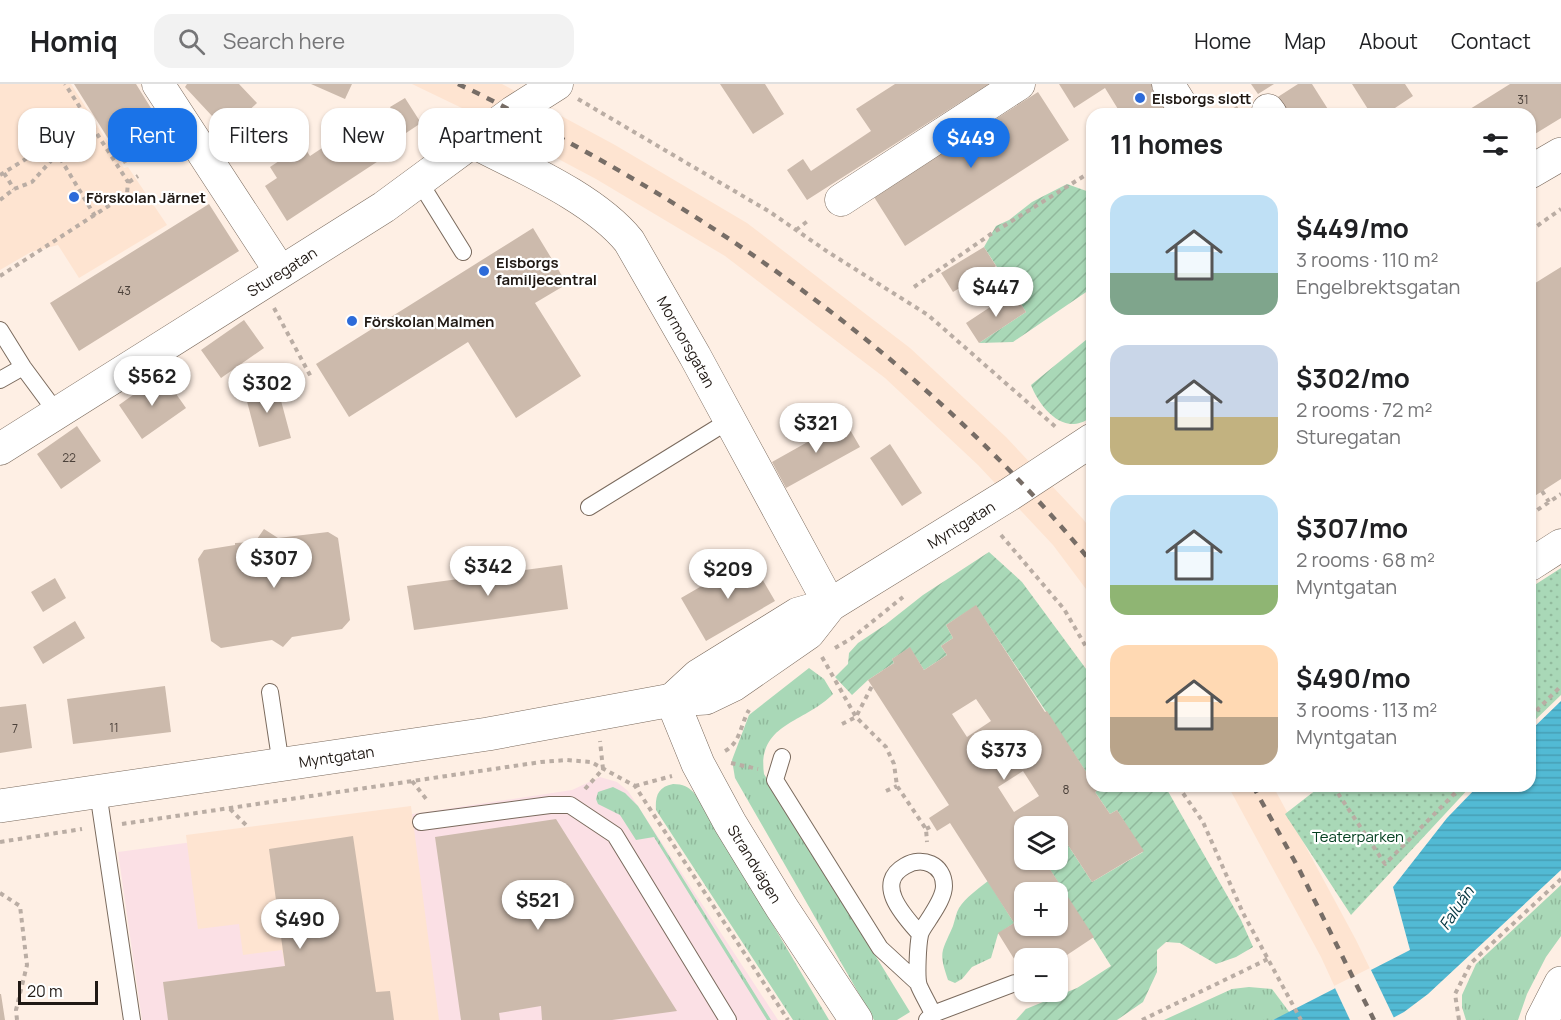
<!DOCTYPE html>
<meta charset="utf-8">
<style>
:root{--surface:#fff;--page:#f2f2f2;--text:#202124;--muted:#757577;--line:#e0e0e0;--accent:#1a73e8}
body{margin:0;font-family:Manrope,sans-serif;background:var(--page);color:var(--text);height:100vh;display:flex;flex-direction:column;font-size:22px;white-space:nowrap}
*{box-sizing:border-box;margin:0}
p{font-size:20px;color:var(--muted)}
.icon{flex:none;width:33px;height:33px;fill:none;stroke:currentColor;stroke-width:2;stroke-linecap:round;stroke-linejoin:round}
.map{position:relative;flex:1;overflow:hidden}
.details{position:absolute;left:1086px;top:24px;width:450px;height:684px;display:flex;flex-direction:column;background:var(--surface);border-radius:18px;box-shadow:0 2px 4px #0004}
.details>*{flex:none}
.guide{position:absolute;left:18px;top:24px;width:570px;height:54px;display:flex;gap:12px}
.fabs{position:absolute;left:1014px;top:732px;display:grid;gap:12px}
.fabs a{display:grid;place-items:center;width:54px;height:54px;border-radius:12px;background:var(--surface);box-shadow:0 2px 4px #0004;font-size:30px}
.scale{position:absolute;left:18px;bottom:15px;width:80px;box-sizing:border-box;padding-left:6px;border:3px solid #201914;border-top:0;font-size:16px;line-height:21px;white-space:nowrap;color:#201914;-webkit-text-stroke:4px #fff;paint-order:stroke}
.price{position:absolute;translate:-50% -51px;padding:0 14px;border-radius:21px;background:#fff;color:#222;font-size:20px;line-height:39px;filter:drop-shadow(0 2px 3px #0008)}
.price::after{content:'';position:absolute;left:50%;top:36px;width:18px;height:14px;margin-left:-9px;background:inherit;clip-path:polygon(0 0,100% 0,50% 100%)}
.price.current{background:var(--accent);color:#fff}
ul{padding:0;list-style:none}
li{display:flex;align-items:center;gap:18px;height:150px;padding:0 24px}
li span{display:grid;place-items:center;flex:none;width:168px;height:120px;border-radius:18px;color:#555}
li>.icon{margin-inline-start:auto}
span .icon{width:72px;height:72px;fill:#fffc;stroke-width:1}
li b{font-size:26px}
h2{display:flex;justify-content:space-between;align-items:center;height:72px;padding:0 24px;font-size:26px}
.chip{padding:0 21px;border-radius:18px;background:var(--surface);box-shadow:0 2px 4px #0004;font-size:21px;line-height:54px}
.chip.current{background:var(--accent);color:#fff}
header{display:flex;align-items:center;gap:36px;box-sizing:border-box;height:84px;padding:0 30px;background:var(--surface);border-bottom:2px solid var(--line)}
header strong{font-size:28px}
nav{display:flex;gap:33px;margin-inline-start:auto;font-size:21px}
.search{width:420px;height:54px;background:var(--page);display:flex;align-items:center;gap:15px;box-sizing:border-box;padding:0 21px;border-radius:18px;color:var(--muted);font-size:22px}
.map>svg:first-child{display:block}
</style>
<header>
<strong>Homiq</strong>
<div class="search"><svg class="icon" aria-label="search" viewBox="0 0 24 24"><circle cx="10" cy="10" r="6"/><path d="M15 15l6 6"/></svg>Search here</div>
<nav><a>Home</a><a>Map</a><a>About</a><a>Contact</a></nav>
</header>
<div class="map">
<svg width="1561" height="936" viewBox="0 0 1561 936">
<defs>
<pattern id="grass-tufts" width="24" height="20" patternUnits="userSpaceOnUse" patternTransform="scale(1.5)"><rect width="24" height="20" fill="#a9d8b7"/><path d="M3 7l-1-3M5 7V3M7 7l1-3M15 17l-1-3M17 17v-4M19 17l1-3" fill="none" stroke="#91b99c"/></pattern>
<pattern id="park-dots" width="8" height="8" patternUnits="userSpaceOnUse" patternTransform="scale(1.5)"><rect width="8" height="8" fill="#a9d8b7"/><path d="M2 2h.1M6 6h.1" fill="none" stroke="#91b99c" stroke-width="1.8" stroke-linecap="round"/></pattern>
<pattern id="garden-furrows" width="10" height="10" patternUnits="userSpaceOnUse" patternTransform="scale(1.5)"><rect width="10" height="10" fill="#a9d8b7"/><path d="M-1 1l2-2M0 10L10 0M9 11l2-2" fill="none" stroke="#91b99c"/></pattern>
<pattern id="water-rules" width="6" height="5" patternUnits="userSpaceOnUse" patternTransform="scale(1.5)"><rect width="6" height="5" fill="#52bad4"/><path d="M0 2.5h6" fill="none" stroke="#479fb5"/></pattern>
</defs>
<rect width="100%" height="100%" fill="#feefe4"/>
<!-- commercial -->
<path fill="#fbe0e5" d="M600 693 617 698 628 707 778 936H142L118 768 245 751 261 753 572 706Z"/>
<!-- built -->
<path fill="#fee4d1" d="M0 0H71L124 84 128 83 167 141 79 194 58 161 31 168 0 186Z
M412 0H502L615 61 747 139 910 264 1006 353 1083 435 1092 447V513L1053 461 978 381 885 294 725 172 596 95 466 26Z
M1228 702H1273L1356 856 1395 936H1350L1321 873Z
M411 722 439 936H310L285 882 282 866 243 871 239 840 198 845 186 751Z"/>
<!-- grass -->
<path fill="url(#grass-tufts)" d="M809 584 824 595 833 610C805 639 757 639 764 690L910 928 897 936H874L735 694 732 676 749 631Z
M673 700C693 700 697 713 707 729L829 936H793L656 726C655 712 658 703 673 700Z
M613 703 625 709 638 722 771 936H767L654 753 636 756 620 731 598 720 596 715 598 708Z
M988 797 1014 839 998 850 991 874 972 883 962 895 955 899 948 896C938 867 942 868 953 842 955 836 956 829 959 824 966 813 978 805 988 797Z
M1561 801V852L1546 873 1527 910 1518 936H1466L1462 923V911L1476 880Z
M1249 903 1272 905 1290 929 1273 936H1164L1232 905Z"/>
<!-- park -->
<path fill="url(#park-dots)" d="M1561 484V611L1530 641V504Z
M1321 702H1471L1351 831 1285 730Z"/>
<!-- garden -->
<path fill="url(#garden-furrows)" d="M1067 100 1092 109V204L1013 258 979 259 1026 228 984 163 996 142 1009 136 1032 118Z
M1092 251V333C1087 336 1080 340 1074 340 1054 341 1037 317 1031 301Z
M989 468 1022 498 1092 593V697L976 522 946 541 953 554 941 562 947 571 924 586 910 564 892 575 894 579 868 596 852 611 835 593 848 580 849 569 858 559 885 541 923 511Z
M1095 702H1165L1241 836 1253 863 1236 873 1216 880 1180 859 1166 858 1157 866V888L1143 918 1117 936H1016L1026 925 1077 904 1111 882 1044 776H1058V763L1066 758 1092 798 1143 768 1117 726 1110 730 1095 708 1098 706Z"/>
<!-- water -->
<path fill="url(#water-rules)" d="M1561 617V786L1428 910 1404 928 1389 936H1273L1410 866 1393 803 1447 734 1478 702H1530V647Z"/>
<!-- pier -->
<path fill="#feefe4" d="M1370 884 1395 936H1350L1334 902Z"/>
<!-- building -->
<path fill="#ccbaac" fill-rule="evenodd" d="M74 0H136L169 53 124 80Z
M187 0H239L257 19 226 47 185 3Z
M311 0H352L345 15Z
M720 0H765L784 30 753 50Z
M895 0H989L807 116 787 86 803 75 811 87 871 47 856 25Z
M1059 0H1160L1179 30H1121L1105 4 1074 24Z
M1251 0H1274L1258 10Z
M1298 0H1312L1331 30H1278L1270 18Z
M1352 0H1405L1413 12 1386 30H1378L1377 28 1371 30Z
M1510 0H1561V34L1530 53V30H1462Z
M1038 8 1069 56 905 162 874 113Z
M405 14 421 39 406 49 390 23Z
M1237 22 1242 30H1223Z
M366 35 389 70 287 137 265 102 277 94 270 83 282 75 272 58 292 45 310 72Z
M209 120 239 167 79 267 50 219Z
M533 144 567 200 535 219 581 292 516 334 468 258 349 333 316 280Z
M984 163 996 182 953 208 941 189Z
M1561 183V395L1530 415V198L1532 201Z
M1013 208 1026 228 979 259 966 239Z
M244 236 264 264 221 294 201 266Z
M162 290 186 324 142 355 119 321Z
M276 298 291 354 259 363 244 306Z
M845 337 860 363 786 404 772 378Z
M77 342 101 377 61 405 37 370Z
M890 360 922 409 902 422 870 374Z
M264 445 278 454 328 448 338 454 350 536 342 545 292 553 283 563 272 556 221 564 211 557 198 475 204 466 235 461V459L255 458Z
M750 474 775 517 706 557 681 514Z
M562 481 568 525 414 546 407 502Z
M55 494 66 514 43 528 31 508Z
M976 521 1045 628 1047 627 1092 697V702H1095L1098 706 1095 708 1110 730 1117 726 1144 767 1092 798 1066 758 1058 763V742H1024V776H1044L1094 853 1058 877V874H1024V891L998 849 1014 839 950 739 937 747 929 734 949 721 868 596 894 579 892 575 910 563 924 586 947 571 941 562 953 554 946 541ZM976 615 991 637 967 653 952 630ZM1023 687 1039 712 1014 728 998 703ZM1024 808H1058V842H1024Z
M75 537 85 554 43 580 33 563Z
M165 602 171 648 73 660 67 615Z
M26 620 32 664 0 669V623Z
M556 735 677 927 612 936H542L541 922 499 929 500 936H461L435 753Z
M353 752 376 908 390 907 394 936H168L163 898 285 882 269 765Z
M0 910H1L5 936H0Z"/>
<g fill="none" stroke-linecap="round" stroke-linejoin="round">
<defs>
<path id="lane" d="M419 97 463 168
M0 246 23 283 57 329
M0 296 23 283
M589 423 730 336
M270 608 281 681
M782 673 775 696 880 864 918 899
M98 708 132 936
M421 738 550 721H570L615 751 728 936
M920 850C905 833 873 800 905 782 922 772 944 780 944 802 944 813 934 827 929 835 926 840 921 846 920 851 918 860 916 894 919 902 923 911 929 921 933 930L927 936
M933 930 1015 899"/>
<g id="street">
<path d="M158 0 280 187"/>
<path d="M1168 0 1187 30"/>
<path d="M1268 26 1271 30"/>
<path id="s1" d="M473 58C523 84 594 114 629 157L695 272 830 521"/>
<path d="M841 116 1019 0"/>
<path id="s2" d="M0 365 384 123 513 28 557 0"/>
<path d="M1530 481 1561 461"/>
</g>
<g id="secondary">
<path d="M1530 88 1561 70"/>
<path id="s3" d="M672 616 698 592 798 530 830 521 1010 410 1092 356"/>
<path id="s4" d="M672 616 698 680 730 739 782 824 856 936"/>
<path id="s5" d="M0 722 488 650 672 616 706 614 733 601 808 549 830 521"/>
<path d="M1542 936 1561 899"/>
</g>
</defs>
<!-- lane casing -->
<use href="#lane" stroke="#7a6a5d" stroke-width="18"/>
<!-- street casing -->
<use href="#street" stroke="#7a6a5d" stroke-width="33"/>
<!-- secondary casing -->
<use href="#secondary" stroke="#7a6a5d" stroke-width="34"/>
<!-- path -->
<path stroke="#baada4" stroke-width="4" stroke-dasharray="4.5 4.5" stroke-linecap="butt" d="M578 15 770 128 828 168 928 231 1058 345
M51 59 95 132
M4 89 14 105
M0 91 87 37
M129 98 138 92
M0 116 14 105 32 98 58 69 94 46
M796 146 809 136
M1530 147 1561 125
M0 192 127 110 128 98 65 0
M914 203 991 150 1092 87
M274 224 311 293
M1542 407 1549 418
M1530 431 1561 410
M1001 451 1064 525 1092 573
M835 564 852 554 903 513
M822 573 856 633 886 663 894 680 897 702 926 745 927 758
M1530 633 1561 602
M842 640 856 633 872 602
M725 667C741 658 740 641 749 626
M731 679 758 685
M412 697 427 716
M635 702 672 692
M1178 702 1203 738 1243 829 1301 936
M1333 702 1385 780 1462 702
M585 705 603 685 600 657
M886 707 897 702
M230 725 248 743
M122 740 541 678 567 676 591 678 635 702 788 936
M926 745 934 741
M0 758 82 745
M0 809 20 822 27 881 16 926 17 936
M1142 936 1268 875
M1459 936 1455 910 1471 879 1561 795"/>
<!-- lane -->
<use href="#lane" stroke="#fff" stroke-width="16"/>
<!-- street -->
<use href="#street" stroke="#fff" stroke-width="32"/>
<!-- secondary -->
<use href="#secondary" stroke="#fff" stroke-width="33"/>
<!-- rail -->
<path stroke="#776d66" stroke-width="4.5" stroke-dasharray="8 8" stroke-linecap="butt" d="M458 0C491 15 523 33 555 51 757 159 946 300 1092 479
M1253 702 1299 785 1374 936"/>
</g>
<!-- markers -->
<g fill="#2d6bd9" stroke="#fff" stroke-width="2">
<circle cx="1140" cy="14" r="6"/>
<circle cx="74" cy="113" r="6"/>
<circle cx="484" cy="187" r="6"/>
<circle cx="352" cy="237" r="6"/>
</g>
<g text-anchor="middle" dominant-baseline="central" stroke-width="4.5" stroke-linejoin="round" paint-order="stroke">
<!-- number labels -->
<g font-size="12" fill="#4b413a">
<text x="1523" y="15">31</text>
<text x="124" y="206">43</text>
<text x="69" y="373">22</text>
<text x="114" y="643">11</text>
<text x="15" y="644">7</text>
<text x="1066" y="705">8</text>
</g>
<!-- poi labels -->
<g font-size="15" font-weight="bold" fill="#201914" stroke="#fff" text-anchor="start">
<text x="1152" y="14">Elsborgs slott</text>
<text x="86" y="113">Förskolan Järnet</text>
<text x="496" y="178">Elsborgs<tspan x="496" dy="17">familjecentral</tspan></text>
<text x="364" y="237">Förskolan Malmen</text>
</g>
<!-- street labels -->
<g font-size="15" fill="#201914" stroke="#fff">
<text stroke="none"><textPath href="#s2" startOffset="333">Sturegatan</textPath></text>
<text stroke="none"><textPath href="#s1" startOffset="302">Mormorsgatan</textPath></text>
<text stroke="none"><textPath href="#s3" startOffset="340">Myntgatan</textPath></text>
<text stroke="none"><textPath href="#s5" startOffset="340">Myntgatan</textPath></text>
<text stroke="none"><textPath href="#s4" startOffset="184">Strandvägen</textPath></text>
</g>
<!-- park labels -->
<g font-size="15" fill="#044021" stroke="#fff">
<text x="1358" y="752">Teaterparken</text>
</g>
<!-- water labels -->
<g font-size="16" font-style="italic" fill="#00333e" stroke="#fff">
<text transform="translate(1456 824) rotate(-56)">Faluån</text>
</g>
</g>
</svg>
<div class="fabs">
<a><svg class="icon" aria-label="layers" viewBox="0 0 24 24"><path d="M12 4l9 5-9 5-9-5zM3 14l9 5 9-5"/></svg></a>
<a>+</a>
<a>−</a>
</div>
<div class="scale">20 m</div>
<b class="price current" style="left:971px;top:85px">$449</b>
<b class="price" style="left:996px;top:234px">$447</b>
<b class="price" style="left:152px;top:323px">$562</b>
<b class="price" style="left:267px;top:330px">$302</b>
<b class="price" style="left:816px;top:370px">$321</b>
<b class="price" style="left:274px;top:505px">$307</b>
<b class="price" style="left:488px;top:513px">$342</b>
<b class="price" style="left:728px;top:516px">$209</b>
<b class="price" style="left:1004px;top:697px">$373</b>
<b class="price" style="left:538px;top:847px">$521</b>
<b class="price" style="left:300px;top:866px">$490</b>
<div class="guide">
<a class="chip">Buy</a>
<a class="chip current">Rent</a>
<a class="chip">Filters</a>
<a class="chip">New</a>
<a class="chip">Apartment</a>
</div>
<section class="details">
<h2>11 homes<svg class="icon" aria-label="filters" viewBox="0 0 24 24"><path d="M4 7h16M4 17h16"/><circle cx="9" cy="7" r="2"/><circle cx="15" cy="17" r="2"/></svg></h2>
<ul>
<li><span style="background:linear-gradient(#bfe0f5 65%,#7fa58c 0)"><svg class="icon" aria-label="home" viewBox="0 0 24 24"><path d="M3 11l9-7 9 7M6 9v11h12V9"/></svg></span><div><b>$449/mo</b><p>3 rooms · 110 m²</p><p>Engelbrektsgatan</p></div></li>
<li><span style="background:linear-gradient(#c9d6e8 60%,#c2b280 0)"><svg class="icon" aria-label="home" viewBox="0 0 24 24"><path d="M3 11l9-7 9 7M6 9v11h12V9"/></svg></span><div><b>$302/mo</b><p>2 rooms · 72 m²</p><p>Sturegatan</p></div></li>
<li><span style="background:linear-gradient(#bfe0f5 75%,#8fb573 0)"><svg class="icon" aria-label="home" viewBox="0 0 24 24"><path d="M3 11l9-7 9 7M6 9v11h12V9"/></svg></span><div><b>$307/mo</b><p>2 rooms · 68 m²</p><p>Myntgatan</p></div></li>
<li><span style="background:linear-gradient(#ffd9b3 60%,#b9a48a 0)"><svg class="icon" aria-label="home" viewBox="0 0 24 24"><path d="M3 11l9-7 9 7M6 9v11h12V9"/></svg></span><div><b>$490/mo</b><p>3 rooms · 113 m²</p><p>Myntgatan</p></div></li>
</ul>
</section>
</div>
